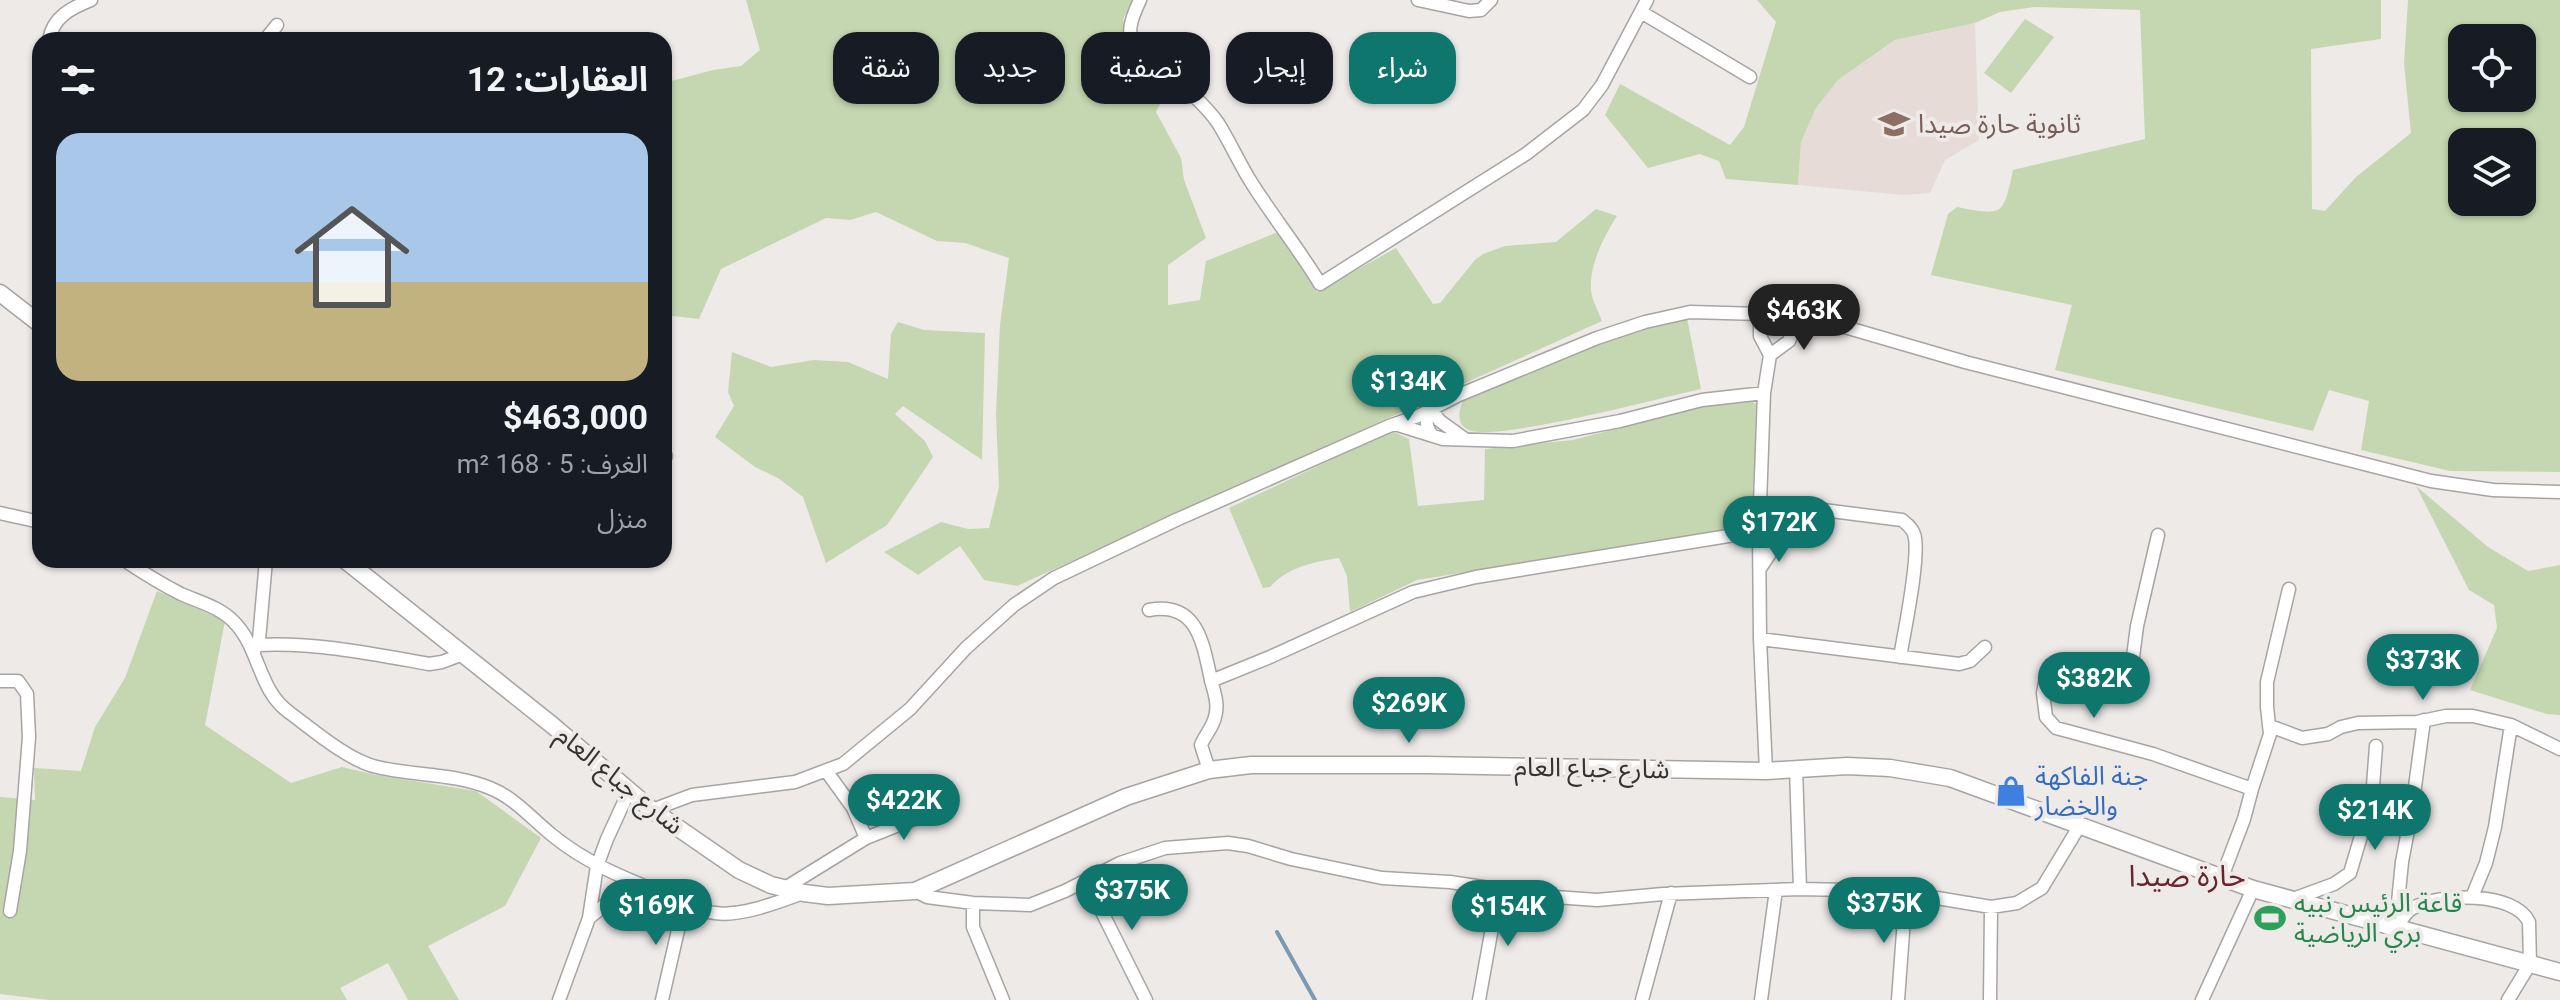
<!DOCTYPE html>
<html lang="ar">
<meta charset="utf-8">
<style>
:root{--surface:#171b24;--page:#242831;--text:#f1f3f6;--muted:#9ea1a6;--accent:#0f766e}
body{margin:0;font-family:Roboto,"Noto Sans Arabic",sans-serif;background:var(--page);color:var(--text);direction:rtl;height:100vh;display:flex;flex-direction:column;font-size:30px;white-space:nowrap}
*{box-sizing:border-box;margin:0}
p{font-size:26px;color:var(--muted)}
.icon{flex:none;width:44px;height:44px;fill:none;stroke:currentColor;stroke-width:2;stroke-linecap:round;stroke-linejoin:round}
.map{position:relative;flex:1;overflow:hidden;direction:ltr}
.details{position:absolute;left:32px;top:32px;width:640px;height:536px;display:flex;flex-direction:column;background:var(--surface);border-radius:24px;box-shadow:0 2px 6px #0004;direction:rtl}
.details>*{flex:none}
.guide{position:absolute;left:696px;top:32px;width:760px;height:72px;direction:rtl;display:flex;gap:16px}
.buttons{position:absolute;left:2448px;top:24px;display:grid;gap:16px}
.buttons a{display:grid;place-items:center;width:88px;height:88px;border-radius:16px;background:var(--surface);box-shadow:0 2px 6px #0004;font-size:40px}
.price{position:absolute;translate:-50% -68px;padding:0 18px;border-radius:28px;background:var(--accent);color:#fff;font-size:26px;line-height:52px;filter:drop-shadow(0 2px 4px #0008)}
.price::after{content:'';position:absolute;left:50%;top:48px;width:24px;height:18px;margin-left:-12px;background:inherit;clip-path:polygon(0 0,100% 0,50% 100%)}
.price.on{background:#222;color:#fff}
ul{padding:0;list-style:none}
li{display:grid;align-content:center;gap:16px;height:424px;padding:0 24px}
li span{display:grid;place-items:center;height:248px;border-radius:24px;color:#555}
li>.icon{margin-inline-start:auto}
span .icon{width:144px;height:144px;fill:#fffc;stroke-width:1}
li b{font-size:34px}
h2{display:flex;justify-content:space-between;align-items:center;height:96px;padding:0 24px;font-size:34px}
.pill{padding:0 28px;border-radius:24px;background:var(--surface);box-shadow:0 2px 6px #0004;font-size:28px;line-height:72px}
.pill.on{background:var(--accent);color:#fff}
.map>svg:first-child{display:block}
</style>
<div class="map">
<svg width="2560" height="1000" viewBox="0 0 2560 1000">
<rect width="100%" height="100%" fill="#edeae8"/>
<!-- built -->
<path fill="#e6dbd7" d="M1975 23 1979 140 1945 160 1930 193 1903 195 1798 185 1801 142 1816 108 1838 80 1896 40Z"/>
<!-- green -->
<path fill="#c4d7b0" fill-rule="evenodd" d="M746 0H1133L1123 19 1131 58 1141 70 1170 85 1156 112 1181 158 1184 180 1206 238 1168 265V305L1200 300 1206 261 1278 232 1317 292 1396 248 1433 304 1440 303 1475 260 1483 254 1505 246 1556 242 1596 209 1617 216C1604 236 1586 271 1592 296 1594 304 1599 313 1602 321L1017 586 984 580 960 546 918 575 884 552 941 522 968 529 989 528 999 487 996 415 1000 325 1009 258 965 243 937 241 876 212 850 220 826 218 721 269 699 319 664 315V83L713 70 741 66 760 50Z
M1757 0H2381V39L2311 49 2312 209 2325 211 2356 177 2411 133 2404 63 2408 0H2560V472L2450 471 2361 450 2369 401 2329 390 2313 431 2055 370 2072 305 1931 275 1948 214 1957 207C2004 216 2003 216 2013 170L2145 139 2140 10 2034 7 2000 12 1975 23 1895 40 1838 80 1816 108 1801 142 1798 185 1726 179 1719 161 1700 154 1648 168 1605 115 1620 84 1730 145 1744 127 1776 22ZM2462 38H2522V98H2462ZM2462 142H2522V202H2462Z
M2025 19 2054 37 2011 93 1984 73Z
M1687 318 1701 389C1664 397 1496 442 1469 430 1455 424 1459 410 1464 398L1608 338Z
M898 322 924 330 985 333 982 460 903 406 895 414 925 441 933 457 887 525 826 563 803 497 778 478 755 467 715 437 734 406 728 392 732 352 771 367 814 360 848 362 888 379 891 334Z
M1749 400 1756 404 1753 526 1417 580 1350 612 1347 576 1339 558C1313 562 1288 567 1270 587L1263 588 1229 508 1392 431 1409 439 1418 506 1484 500 1485 449 1573 440 1708 405Z
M2416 486 2488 547 2528 571 2560 565V715L2547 714 2470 690 2497 628 2494 605 2469 590Z
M157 591 225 621 205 725 291 783 342 767 376 775 476 791 541 838 505 906 428 946 459 1000H408L388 963 340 988 347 1000H49L0 994V797L35 800 34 768 81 771 95 727 125 678Z"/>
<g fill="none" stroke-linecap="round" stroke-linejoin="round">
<!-- stream -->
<path stroke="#7a9ab3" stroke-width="4" d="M1277 932 1315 1000"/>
<defs>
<path id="minor" d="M1140 0C1133 15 1126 30 1133 47 1143 72 1172 73 1189 91 1199 101 1210 111 1218 123 1230 142 1239 163 1251 182 1273 217 1299 249 1320 284L1526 154 1583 110 1602 85 1647 0
M1418 0 1469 11 1481 10 1491 0
M1641 12 1750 77
M49 40C53 17 71 8 91 0
M265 40 277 25
M1760 314V336L1770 355 1764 393 1759 531 1760 639 1766 771
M1770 355 1789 341 1798 318
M1395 424 1443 439 1513 441 1620 421 1702 400 1764 393
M1432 435C1425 426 1425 419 1431 410L1440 421 1465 439
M664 454 666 456
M0 513 40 522
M2158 535 2137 626 2133 657 2127 671 2119 674 2083 662 2063 660 2046 678 2043 693 2046 717 2056 728 2153 754 2252 789 2244 819 2222 877
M124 560C142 572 161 584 181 594 199 602 220 607 234 622 260 648 258 691 290 713 313 730 349 761 377 767 414 776 454 773 490 788 515 798 532 819 552 835 586 863 624 878 664 894 680 901 697 911 715 913 741 917 778 902 803 893
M1761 567 1769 555 1777 515 1792 506 1902 520C1907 524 1912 528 1914 534 1921 554 1904 633 1900 657
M1149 610C1198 601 1203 644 1211 680 1214 692 1219 704 1215 717 1213 727 1205 735 1201 745L1209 770
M1760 639 1959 664 1970 661 1985 647
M258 645C315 642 373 654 429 664L442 662 463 654
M254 651 259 640 266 560
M0 681H18L27 694 29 737 20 851 10 911
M1211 681 1270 657 1413 592 1476 577 1759 531
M2270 726 2302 738 2328 734 2341 727 2358 723 2417 722 2446 716H2473L2511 725 2560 749
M1796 769 1800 889
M2252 789 2270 734 2267 707V682L2289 589
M652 810 692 795 795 782 843 764 910 709 966 648 1014 605 1054 578 1176 520 1389 426 1418 416 1459 395 1597 338 1645 322 1690 312 1760 314 1838 325 1965 362 2431 481 2493 490 2560 492
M866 838 929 813
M1086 880 1146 1000
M785 888 866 838 853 808 827 772
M915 891 927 897 973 903 1030 905 1065 891 1120 863 1165 848 1228 843 1248 846 1291 859 1382 878 1450 882 1541 896 1597 900 1663 894 1800 889 1895 891 1991 907 2017 903 2042 888 2080 825
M2472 897 2486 863 2495 827 2511 725
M2293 899 2334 884 2350 873 2372 799 2376 746
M973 903V927L1003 1000
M2404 916 2398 902 2402 862 2412 809 2424 720
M589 918 633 882
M2397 927C2402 920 2405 912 2413 908 2439 893 2514 891 2529 922L2530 964 2508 1000
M559 1000 589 918 597 866 607 839 629 791
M662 1000 684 904
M1479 1000 1499 889
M1642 1000 1671 893
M1761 1000 1776 890
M1898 1000 1906 892
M1990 1000 1991 907
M2202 1000 2253 889"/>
<path id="major" d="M0 293 40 324
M345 560 552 725 652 810 739 870 771 885 804 893 828 896 915 891 1126 797 1209 770 1251 765H1426L1766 771 1847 766 1890 768 1950 778 2253 889 2560 972"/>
</defs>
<!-- minor casing -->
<use href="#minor" stroke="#a7a4a3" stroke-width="15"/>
<!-- major casing -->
<use href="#major" stroke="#a7a4a3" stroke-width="19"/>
<!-- minor -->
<use href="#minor" stroke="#fff" stroke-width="12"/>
<!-- major -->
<use href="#major" stroke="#fff" stroke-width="16"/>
</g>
<!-- icons -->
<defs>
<symbol id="school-bare" viewBox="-9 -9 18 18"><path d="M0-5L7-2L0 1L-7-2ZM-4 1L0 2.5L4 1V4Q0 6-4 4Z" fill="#8d6e63" stroke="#edeae8" stroke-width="2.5" paint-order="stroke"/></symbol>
<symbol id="shop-bare" viewBox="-9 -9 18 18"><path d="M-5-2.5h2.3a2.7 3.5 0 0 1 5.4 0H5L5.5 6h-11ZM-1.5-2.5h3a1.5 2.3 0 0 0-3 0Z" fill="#3f7fe0" stroke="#edeae8" stroke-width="2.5" paint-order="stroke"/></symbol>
<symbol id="stadium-bare" viewBox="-9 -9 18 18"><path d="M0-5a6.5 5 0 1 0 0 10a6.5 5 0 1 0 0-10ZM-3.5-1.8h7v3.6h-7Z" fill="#2e9e5b" stroke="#edeae8" stroke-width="2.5" paint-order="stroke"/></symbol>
</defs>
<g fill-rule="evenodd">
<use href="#school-bare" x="1872" y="102" width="44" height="44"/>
<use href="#shop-bare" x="1989" y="769" width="44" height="44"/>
<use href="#stadium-bare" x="2248" y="896" width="44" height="44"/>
</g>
<g text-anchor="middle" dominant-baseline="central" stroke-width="8" stroke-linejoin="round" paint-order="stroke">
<!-- education labels -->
<g font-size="26" fill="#785e54" stroke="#edeae8" text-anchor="start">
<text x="1918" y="124">ثانوية حارة صيدا</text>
</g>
<!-- street labels -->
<g font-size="26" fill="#353433" stroke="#edeae8">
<text transform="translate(1592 768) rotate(1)">شارع جباع العام</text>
<text transform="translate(620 780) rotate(39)">شارع جباع العام</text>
</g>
<!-- shop labels -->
<g font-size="26" fill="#366cbe" stroke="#edeae8" text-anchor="start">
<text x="2035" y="776">جنة الفاكهة<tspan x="2035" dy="30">والخضار</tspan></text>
</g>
<!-- leisure labels -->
<g font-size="26" fill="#27864d" stroke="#edeae8" text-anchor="start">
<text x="2294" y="903">قاعة الرئيس نبيه<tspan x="2294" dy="30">بري الرياضية</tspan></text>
</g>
<!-- quarter labels -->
<g font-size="30" fill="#6a242b" stroke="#edeae8">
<text x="2187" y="875">حارة صيدا</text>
</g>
</g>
</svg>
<div class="buttons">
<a><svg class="icon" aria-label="locate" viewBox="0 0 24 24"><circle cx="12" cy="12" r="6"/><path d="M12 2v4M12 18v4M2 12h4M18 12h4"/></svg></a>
<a><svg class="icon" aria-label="layers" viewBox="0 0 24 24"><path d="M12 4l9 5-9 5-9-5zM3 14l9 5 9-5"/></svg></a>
</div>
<b class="price on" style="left:1804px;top:352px">$463K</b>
<b class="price" style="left:1408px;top:423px">$134K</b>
<b class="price" style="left:1779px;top:564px">$172K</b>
<b class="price" style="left:2423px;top:702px">$373K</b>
<b class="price" style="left:2094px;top:720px">$382K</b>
<b class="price" style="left:1409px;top:745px">$269K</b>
<b class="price" style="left:904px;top:842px">$422K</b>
<b class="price" style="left:2375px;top:852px">$214K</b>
<b class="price" style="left:1132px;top:932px">$375K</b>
<b class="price" style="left:1884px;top:945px">$375K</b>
<b class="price" style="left:656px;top:947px">$169K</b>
<b class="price" style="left:1508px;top:948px">$154K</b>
<div class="guide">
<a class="pill on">شراء</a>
<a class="pill">إيجار</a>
<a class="pill">تصفية</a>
<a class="pill">جديد</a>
<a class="pill">شقة</a>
</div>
<section class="details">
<h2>العقارات: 12<svg class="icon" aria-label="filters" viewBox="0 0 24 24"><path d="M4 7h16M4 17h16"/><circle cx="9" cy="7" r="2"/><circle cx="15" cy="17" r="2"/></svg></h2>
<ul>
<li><span style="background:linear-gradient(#a9c7e8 60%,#c2b280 0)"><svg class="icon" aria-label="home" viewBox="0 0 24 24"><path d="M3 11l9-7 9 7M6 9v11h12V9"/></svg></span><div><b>$463,000</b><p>الغرف: 5 · 168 m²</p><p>منزل</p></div></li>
</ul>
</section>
</div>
